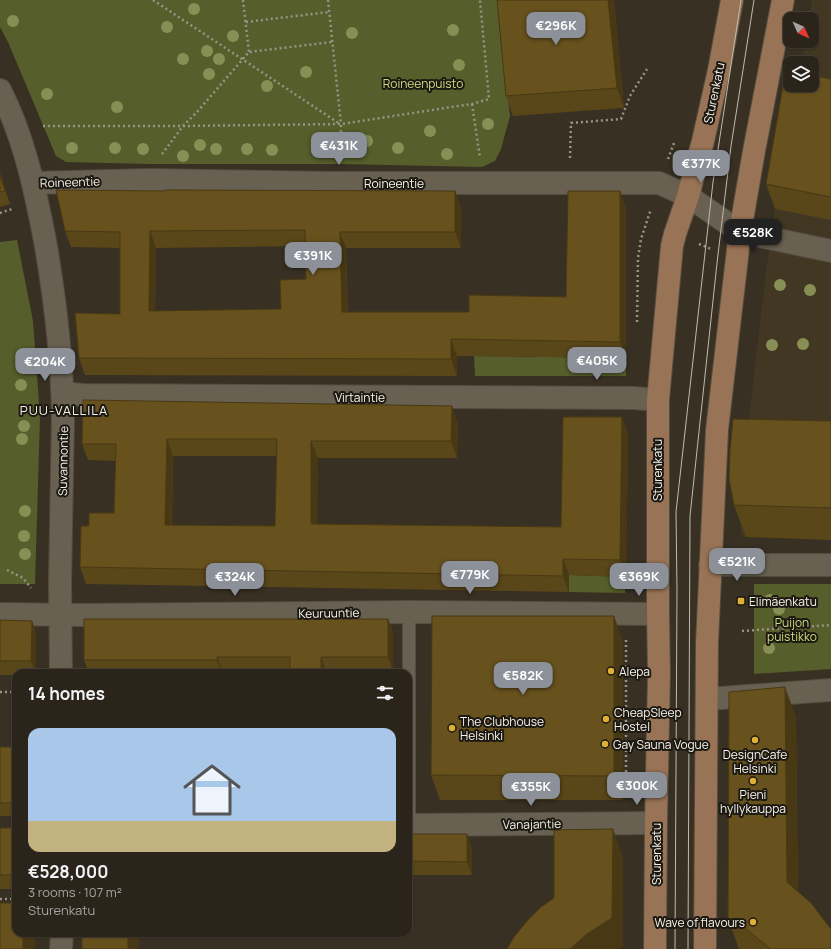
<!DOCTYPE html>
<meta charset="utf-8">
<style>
:root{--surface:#2a241a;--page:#322c23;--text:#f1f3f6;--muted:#a5a4a2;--line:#464139;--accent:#8c9099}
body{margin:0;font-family:Manrope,sans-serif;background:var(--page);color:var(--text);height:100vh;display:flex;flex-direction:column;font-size:15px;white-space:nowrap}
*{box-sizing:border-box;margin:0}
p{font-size:13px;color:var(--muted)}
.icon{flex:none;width:22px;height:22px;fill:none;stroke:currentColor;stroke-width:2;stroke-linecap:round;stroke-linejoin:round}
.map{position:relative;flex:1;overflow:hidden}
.details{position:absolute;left:12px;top:669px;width:400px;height:268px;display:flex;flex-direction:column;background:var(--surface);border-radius:12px;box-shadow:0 1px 3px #0004,0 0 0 1px var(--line)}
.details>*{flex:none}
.needle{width:26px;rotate:135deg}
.buttons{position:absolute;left:783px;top:12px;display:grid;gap:8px}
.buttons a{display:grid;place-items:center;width:36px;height:36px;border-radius:8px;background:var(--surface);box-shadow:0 1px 3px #0004,0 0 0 1px var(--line);font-size:20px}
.price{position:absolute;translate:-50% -34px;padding:0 9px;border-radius:8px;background:var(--accent);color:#fff;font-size:13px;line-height:26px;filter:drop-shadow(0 1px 2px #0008)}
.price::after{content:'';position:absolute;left:50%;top:24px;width:12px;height:9px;margin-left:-6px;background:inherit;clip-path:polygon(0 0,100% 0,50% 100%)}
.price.active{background:#222;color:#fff}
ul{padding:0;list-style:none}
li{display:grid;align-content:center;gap:8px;height:212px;padding:0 16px}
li+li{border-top:1px solid var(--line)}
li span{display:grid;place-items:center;height:124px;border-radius:12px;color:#555}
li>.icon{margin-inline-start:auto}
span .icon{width:72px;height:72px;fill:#fffc;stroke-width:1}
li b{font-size:17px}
h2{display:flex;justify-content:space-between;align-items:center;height:48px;padding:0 16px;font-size:17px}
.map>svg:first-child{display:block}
</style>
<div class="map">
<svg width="831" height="949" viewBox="0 0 831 949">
<rect width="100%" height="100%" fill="#383022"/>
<!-- built -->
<path fill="#413722" d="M812 0H831V538L741 537V512L745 452 766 271 775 209 795 94 812 85V63H802L805 41H812V19H809Z"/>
<!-- green -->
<path fill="#565f2b" d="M0 0H497L510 116 501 149 495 161 482 167 341 164H150L66 162 56 156 8 42 0 27Z
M17 240 33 321 40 417 35 584H0V242Z
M474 356 626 358V376H475Z
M569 575 626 577 625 593 569 592Z
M754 584H831V669L754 674Z"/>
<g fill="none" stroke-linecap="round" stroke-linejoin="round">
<defs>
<path id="lane" d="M409 825V612"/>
<path id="street" d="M0 90C24 137 35 189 45 241 55 298 62 357 63 416L60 583 61 673
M34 183 147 180 332 183H659L688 196 740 232 831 251
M63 393 82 395 634 398 658 400
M710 565H831
M0 614 81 615 409 612 658 614
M707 699 831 690
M408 825 656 823
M61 949 62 933"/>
<path id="primary" d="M655 949 656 823 659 673 658 614V400L672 246 675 234 688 196 703 141 719 70 732 0
M705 949 707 643 717 430 740 232 754 151 783 0"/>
</defs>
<!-- lane casing -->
<use href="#lane" stroke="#534d40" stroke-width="14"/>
<!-- street casing -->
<use href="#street" stroke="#534d40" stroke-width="24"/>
<!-- primary casing -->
<use href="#primary" stroke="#534d40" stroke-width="24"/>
<!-- path -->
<path stroke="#999387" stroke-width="2.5" stroke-dasharray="2 3" stroke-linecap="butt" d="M153 0 340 124
M243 0 249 52
M328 0 341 124
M246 22 329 12
M472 104 480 158
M43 126H183L341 124
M162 154 183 126 197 112 249 52 332 42
M341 157V124L472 104 489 99 480 0
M570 158 571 123 621 119 630 96 647 69
M668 159 674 143
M0 213 12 209
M699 244 711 249
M637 322 638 258 641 239 651 209
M7 570 23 578 31 588
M742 631 831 625
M0 692H16
M626 797V640
M0 899H16"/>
<!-- lane -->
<use href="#lane" stroke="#686050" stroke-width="12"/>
<!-- street -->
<use href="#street" stroke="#686050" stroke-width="22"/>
<!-- primary -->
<use href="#primary" stroke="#997355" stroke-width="22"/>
<!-- tram -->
<path stroke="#c0baaf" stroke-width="1" d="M675 949 677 590 676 512 713 182 741 0
M688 949 690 516 717 263 731 146 754 0"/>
</g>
<!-- trees -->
<g fill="#888f54">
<circle cx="194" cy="9" r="6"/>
<circle cx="13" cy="21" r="6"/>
<circle cx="167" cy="27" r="6"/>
<circle cx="453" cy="30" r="6"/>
<circle cx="352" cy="33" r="6"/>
<circle cx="233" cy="36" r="6"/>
<circle cx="207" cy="51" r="6"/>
<circle cx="183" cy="59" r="6"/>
<circle cx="219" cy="59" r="6"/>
<circle cx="459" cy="65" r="6"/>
<circle cx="306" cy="72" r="6"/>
<circle cx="209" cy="74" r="6"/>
<circle cx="267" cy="86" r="6"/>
<circle cx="47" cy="94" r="6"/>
<circle cx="117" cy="107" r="6"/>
<circle cx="488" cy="124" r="6"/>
<circle cx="430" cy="131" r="6"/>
<circle cx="367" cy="141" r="6"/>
<circle cx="200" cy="145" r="6"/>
<circle cx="72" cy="148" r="6"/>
<circle cx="115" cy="148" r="6"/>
<circle cx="398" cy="148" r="6"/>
<circle cx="143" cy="149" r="6"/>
<circle cx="216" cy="149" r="6"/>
<circle cx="247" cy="149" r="6"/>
<circle cx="272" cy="150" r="6"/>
<circle cx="447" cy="154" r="6"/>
<circle cx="183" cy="156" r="6"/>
<circle cx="780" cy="285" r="6"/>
<circle cx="810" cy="290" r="6"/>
<circle cx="803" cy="344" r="6"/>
<circle cx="772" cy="345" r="6"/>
<circle cx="24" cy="366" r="6"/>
<circle cx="21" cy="385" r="6"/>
<circle cx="24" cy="426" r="6"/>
<circle cx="22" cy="439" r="6"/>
<circle cx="25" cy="511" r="6"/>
<circle cx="24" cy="536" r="6"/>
<circle cx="25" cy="554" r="6"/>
<circle cx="770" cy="600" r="6"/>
<circle cx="779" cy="609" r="6"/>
<circle cx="769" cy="648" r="6"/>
</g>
<!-- wall -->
<path fill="#594619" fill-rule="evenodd" d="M614 0 624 108 513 116 506 96Z
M831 79V220L775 209 766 184Z
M0 172 10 204 0 207Z
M165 191H455L461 207V248H346L348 312H469L566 297 620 191 626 208V358L457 356V376L85 375 79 358 120 314V248L71 247 65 231ZM305 246 306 279 281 309 155 311 156 248Z
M622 417 628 434 626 577 569 575V592L86 584 80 567 89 526 114 513 116 461 88 460 82 444 458 423 457 458H318L317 524 561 527ZM173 456H277L275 526 172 525Z
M831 421V540L746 537 734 505Z
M388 619 393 632V671H326V673H290V671L222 670V673H89L84 660Z
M0 620 32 621 36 634V673H16V675H0Z
M623 641V800H440L431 775Z
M785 687 796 718 798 892 831 949H739L728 919Z
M0 747H16V816H0Z
M16 827V889H0V828H11Z
M408 834 472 848V875H408Z"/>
<!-- shaded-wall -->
<path fill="#483914" d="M608 0H614L624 108 617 88Z
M0 172 10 204 0 175Z
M455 191 461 207V248L455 232Z
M620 191 626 208V358L620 342Z
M150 231 156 248 155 327 149 311Z
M340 232 346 248 348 329 342 312Z
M451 339 457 356V376L451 359Z
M452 406 458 423 457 458 451 441Z
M622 417 628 434 626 577 620 560Z
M167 439 173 456 171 542 165 525Z
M311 441 318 458 317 540 311 524Z
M563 559 569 575V592L563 576Z
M614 616 623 641V800L614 776Z
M388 619 393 632V671L388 657Z
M32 621 36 634V673L31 661Z
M217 657 222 670V673L217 660Z
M321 657 326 671V673H321Z
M785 687 796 718 798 913 787 882Z
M613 829 623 857V947L619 949H570Z
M467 834 472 848V875L467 862Z
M23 933H35V949H23Z
M128 933H139V949H128Z"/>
<!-- building -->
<path fill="#67511d" stroke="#483914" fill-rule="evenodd" d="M497 0H608L617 88 506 96Z
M786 69 790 70V85H812V75L831 79V197L766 184Z
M0 175 5 191 0 192Z
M56 190 165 191V190L455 191V232H340L342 312H469V295L566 297 568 191H620V342L451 339V359L79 358 75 313 120 314V232L65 231ZM305 230 306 279 280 280 281 309 149 311 150 231Z
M83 400 452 406 451 441H311V524L561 527 563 417H622L620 560 563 559V576L80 567 81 526H89V513H114L116 444H82ZM167 439H277L275 526 165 525Z
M733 419 831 421V508L734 505 729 479 730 450Z
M432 616H614V776L431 775Z
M84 619H388V657H321V673H290V657H217V660H84Z
M0 620 32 621 31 661H0Z
M785 687 787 882 811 903 831 929V949H770L767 946 742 926 728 919 729 692Z
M0 747H16V804L11 803H0Z
M16 827V875H0V828H11Z
M613 829 612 918 587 934 570 949H507L514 937 527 921 541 907 554 898V830Z
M408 834H467V862L408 861Z
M0 903H16V933H23V949H0Z
M82 933H128V949H82Z"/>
<!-- markers -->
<g fill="#dfb033" stroke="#1c1912" stroke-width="1.5">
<rect x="737" y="597" width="8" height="8" rx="2"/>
<circle cx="611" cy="671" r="4"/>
<circle cx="606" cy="719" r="4"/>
<circle cx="452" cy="728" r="4"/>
<circle cx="755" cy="740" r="4"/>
<circle cx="605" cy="744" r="4"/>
<circle cx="753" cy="781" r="4"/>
<circle cx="753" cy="922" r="4"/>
</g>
<g text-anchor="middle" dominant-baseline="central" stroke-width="4" stroke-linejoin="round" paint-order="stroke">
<!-- park labels -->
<g font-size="12" fill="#cadd7d" stroke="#1c1912">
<text x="423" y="83">Roineenpuisto</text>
<text x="792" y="622">Puijon<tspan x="792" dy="14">puistikko</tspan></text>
</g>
<!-- street labels -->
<g font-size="12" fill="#f8f3ea" stroke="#1c1912">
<text transform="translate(714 93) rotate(-78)">Sturenkatu</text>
<text transform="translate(70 182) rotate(-2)">Roineentie</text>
<text x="394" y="183">Roineentie</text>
<text x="360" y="397">Virtaintie</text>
<text transform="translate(63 461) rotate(-89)">Suvannontie</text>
<text transform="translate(657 470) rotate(-90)">Sturenkatu</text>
<text transform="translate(329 613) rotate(-1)">Keuruuntie</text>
<text transform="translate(532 824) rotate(-1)">Vanajantie</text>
<text transform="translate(656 854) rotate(-90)">Sturenkatu</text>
</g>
<!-- poi labels -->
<g font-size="12" fill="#f8f3ea" stroke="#1c1912" text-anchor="start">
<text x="749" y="601">Elimäenkatu</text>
<text x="619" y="671">Alepa</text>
<text x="614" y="712">CheapSleep<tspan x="614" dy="14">Hostel</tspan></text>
<text x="460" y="721">The Clubhouse<tspan x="460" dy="14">Helsinki</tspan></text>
<text x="613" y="744">Gay Sauna Vogue</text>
<text x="755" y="754" text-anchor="middle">DesignCafe<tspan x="755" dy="14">Helsinki</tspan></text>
<text x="753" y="794" text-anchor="middle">Pieni<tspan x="753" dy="14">hyllykauppa</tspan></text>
<text x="745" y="922" text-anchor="end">Wave of flavours</text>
</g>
<!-- neighbourhood labels -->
<g font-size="13" letter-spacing="1" fill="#f8f3ea" stroke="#1c1912">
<text x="64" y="410">PUU-VALLILA</text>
</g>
</g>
</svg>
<div class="buttons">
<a><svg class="needle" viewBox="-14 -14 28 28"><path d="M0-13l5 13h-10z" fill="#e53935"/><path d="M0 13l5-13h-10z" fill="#a5a4a2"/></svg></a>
<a><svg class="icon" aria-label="layers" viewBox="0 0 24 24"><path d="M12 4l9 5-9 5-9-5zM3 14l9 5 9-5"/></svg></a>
</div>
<b class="price" style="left:556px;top:46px">€296K</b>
<b class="price" style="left:339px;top:166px">€431K</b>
<b class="price" style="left:701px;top:184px">€377K</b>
<b class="price active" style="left:753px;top:253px">€528K</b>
<b class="price" style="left:313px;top:276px">€391K</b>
<b class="price" style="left:597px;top:381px">€405K</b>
<b class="price" style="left:45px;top:382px">€204K</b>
<b class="price" style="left:737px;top:582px">€521K</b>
<b class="price" style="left:470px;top:595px">€779K</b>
<b class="price" style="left:235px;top:597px">€324K</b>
<b class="price" style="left:639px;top:597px">€369K</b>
<b class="price" style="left:523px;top:696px">€582K</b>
<b class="price" style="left:637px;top:806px">€300K</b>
<b class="price" style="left:531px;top:807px">€355K</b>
<section class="details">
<h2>14 homes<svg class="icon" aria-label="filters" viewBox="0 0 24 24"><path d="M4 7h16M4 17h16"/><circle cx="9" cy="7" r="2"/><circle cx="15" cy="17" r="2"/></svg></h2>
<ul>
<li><span style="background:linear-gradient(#a9c7e8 75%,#c2b280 0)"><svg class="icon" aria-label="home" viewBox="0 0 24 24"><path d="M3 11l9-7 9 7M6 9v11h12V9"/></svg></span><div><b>€528,000</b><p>3 rooms · 107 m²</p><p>Sturenkatu</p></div></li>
</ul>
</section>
</div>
